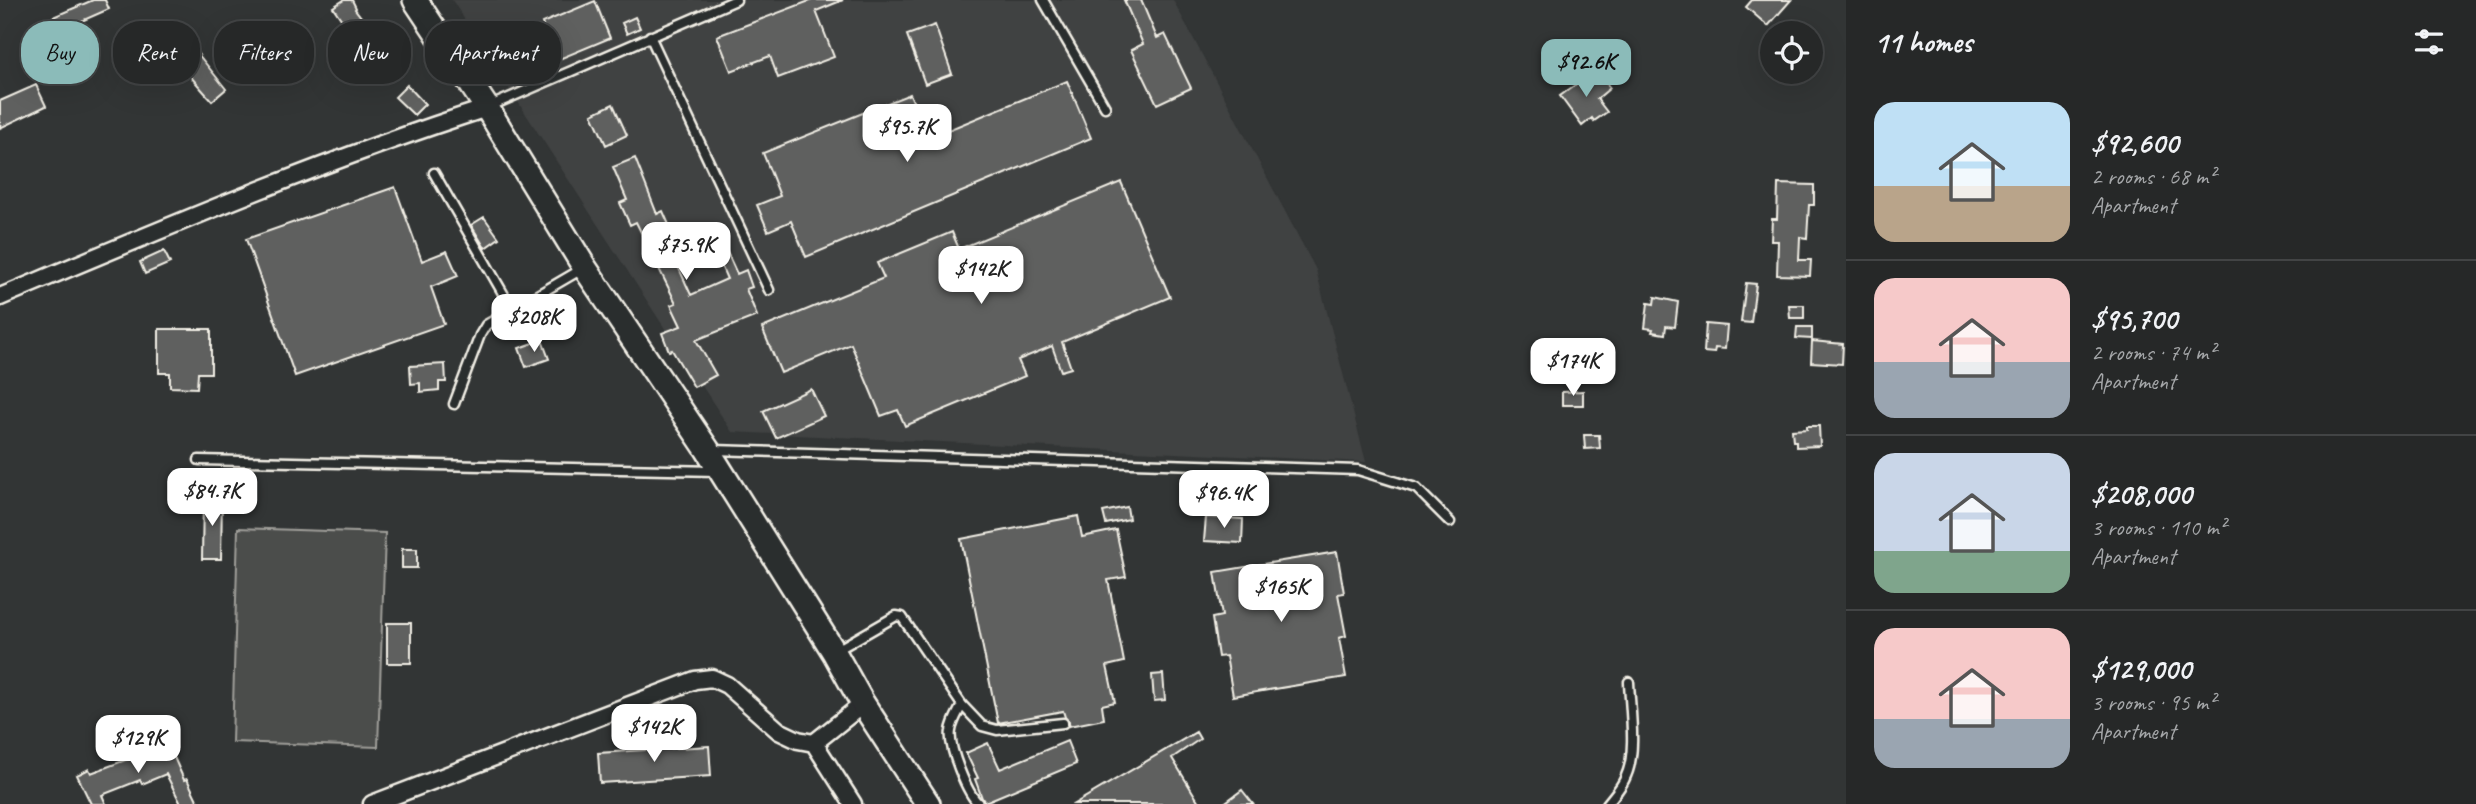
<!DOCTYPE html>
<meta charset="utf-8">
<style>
:root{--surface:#262828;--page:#323434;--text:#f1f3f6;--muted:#a4a6a8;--line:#424445;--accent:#8bbbb9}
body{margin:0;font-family:Caveat,sans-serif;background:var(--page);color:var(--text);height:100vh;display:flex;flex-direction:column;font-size:26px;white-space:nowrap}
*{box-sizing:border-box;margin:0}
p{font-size:23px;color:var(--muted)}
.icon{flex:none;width:38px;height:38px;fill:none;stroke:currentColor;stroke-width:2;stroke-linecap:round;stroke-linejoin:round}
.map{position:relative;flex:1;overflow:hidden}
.sheet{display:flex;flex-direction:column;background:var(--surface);width:630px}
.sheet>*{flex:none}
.banner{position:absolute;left:21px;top:21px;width:665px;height:63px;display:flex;gap:14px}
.controls{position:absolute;left:1760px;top:21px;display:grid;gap:14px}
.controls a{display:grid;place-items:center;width:63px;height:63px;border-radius:50%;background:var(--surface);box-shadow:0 7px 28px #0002,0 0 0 2px var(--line);font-size:35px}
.price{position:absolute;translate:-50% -60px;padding:0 16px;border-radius:14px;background:#fff;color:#222;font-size:23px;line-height:46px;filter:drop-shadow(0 2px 4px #0008)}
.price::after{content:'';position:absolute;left:50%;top:42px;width:21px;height:16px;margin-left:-10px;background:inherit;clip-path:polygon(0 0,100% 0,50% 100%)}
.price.current{background:var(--accent);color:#111}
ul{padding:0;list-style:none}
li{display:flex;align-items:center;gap:21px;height:175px;padding:0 28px}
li+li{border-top:2px solid var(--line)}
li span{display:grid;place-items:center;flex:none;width:196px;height:140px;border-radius:21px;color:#555}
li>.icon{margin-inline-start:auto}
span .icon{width:84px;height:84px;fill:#fffc;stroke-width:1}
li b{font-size:30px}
h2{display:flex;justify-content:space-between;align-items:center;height:84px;padding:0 28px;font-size:30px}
.tag{padding:0 24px;border-radius:28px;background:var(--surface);box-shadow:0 7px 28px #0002,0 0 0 2px var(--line);font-size:24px;line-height:63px}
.tag.current{background:var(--accent);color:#111}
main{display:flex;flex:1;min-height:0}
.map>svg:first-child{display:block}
</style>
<main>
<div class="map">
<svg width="1846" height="804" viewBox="0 0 1846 804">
<rect width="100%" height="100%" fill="#323535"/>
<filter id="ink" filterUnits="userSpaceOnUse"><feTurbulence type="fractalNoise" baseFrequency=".0143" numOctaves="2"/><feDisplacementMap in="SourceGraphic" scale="14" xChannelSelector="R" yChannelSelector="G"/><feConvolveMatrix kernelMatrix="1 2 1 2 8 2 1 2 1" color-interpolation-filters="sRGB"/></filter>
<g filter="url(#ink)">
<!-- built -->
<path fill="#404242" d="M452 0H1173L1316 270 1366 462 732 432Z"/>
<!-- green -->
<path fill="#4b4d4c" stroke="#a09f9a" stroke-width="2" d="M238 528 385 533 378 747 232 742Z"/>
<!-- building -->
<path fill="#5f605f" stroke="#f4f1e8" stroke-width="2" d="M93 0H105L109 9 59 31 53 17Z
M344 0H352L356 8 355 9 381 43 379 45 386 55 379 61 385 68 371 80 353 54 361 48 333 7Z
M812 0H843L816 11 834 57 778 78 770 56 731 71 717 36Z
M1124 0H1141L1157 38 1165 34 1191 88 1157 104 1131 50 1143 44Z
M1752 0H1791L1768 26 1746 7Z
M595 1 610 38 557 60 552 46 545 50 536 36 545 31 542 23Z
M635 17 640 28 627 34 622 23Z
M935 25 952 74 925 84 907 35Z
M198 54 226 89 212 101 183 68Z
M1589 75 1594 82 1602 77 1610 88 1597 99 1607 112 1594 121 1592 118 1582 126 1560 96Z
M1067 81 1091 138 806 257 791 221 768 231 757 205 780 196 763 153 910 94 918 113 913 115 924 140Z
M36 85 46 106 0 128V101Z
M407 85 425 104 414 115 395 97Z
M613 104 627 135 606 145 592 114Z
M635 158 657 214 663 211 670 227 662 231 691 295 727 279 716 254 726 250 737 274 746 270 752 287 746 289 757 316 696 340 716 375 694 387 672 350 669 351 662 333 681 326 671 305 676 303 636 222 630 225 620 203 627 200 613 167Z
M1121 182 1170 297 1062 342 1071 368 1061 371 1052 346 1018 360 1025 376 905 426 898 410 881 416 851 344 781 373 762 328 884 278 877 263 952 232 959 249Z
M1778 184 1814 185V205H1809L1807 238 1800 237 1799 260H1811L1810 276 1777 275 1778 241H1771L1772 219H1777Z
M395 187 422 261 447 251 458 276 431 287 444 324 295 376 246 239Z
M484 217 499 238 485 248 471 225Z
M164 251 170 263 145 274 140 262Z
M1746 283 1756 284 1751 323 1741 322Z
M1655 297 1678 302 1675 327 1666 326 1665 334 1652 332 1653 329 1645 328 1648 303 1654 304Z
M550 298 566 324 550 334 534 307Z
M1789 305H1804V318H1790Z
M1706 324 1727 326 1725 349 1715 348 1714 353 1704 352Z
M1797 327H1812V339L1796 338Z
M159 329H211V373H198L197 388 170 387V373H159Z
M542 340 549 359 526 367 519 348Z
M1812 341 1843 344 1842 364 1811 362Z
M445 364 446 382H439V390L420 392V383L411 384 410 366Z
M811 389 824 416 776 438 763 411Z
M1583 391V405H1562V392Z
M1807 426H1819L1820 446 1796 447V441H1793L1792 430 1807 429Z
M1584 435H1599L1600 448 1585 449Z
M203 498H222L221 559H202Z
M1127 507 1129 519 1106 524 1103 512Z
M1078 516 1082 537 1116 530 1126 577 1108 580 1124 662 1107 666 1115 702 1102 705 1104 719 1069 726V722L1065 717 1063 711 998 723 961 539Z
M1206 517 1243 519 1242 543 1204 541Z
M402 549H417V568H402Z
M1337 552 1344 593 1338 594 1346 636 1339 638 1346 677 1233 696 1226 656 1218 657 1212 618 1222 616 1215 572Z
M387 623H411V663H387Z
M1163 674 1165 700 1154 701 1152 675Z
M1196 732 1200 739 1172 758 1200 804H1074Z
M166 739 184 780 187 779 199 804H181L166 774 142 784 140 780 102 795 106 804H91L77 775 89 769 91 773 131 758 130 756Z
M1067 741 1076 764 985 802 982 798 975 779 978 778 966 753 988 743 1000 769Z
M709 746 711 776 600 783 598 753Z
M1242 790 1253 804H1223Z"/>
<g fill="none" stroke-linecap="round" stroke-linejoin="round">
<defs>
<path id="service" d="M1043 0 1105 107
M650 36 769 290
M488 107 736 0
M434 173 512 309
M454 404 480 335 486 325 582 269
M713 450 1358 470 1416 488 1450 522
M199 460 717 471
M837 650 889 620 896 616 902 617 962 705 982 726 997 730 1063 723
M962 705C958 713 952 722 951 731 948 746 967 794 979 804
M1607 804C1614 795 1622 787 1626 776 1637 752 1630 709 1629 682"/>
<path id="minor" d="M0 297C160 230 321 161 487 108
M814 743 853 804
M372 804 695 680 712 678 727 685 779 731 798 740 814 743 863 704"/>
<path id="secondary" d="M415 0 487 108 585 268 707 449 834 652 863 704 928 804"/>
</defs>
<!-- service casing -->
<use href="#service" stroke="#f4f1e8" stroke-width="13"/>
<!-- minor casing -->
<use href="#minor" stroke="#f4f1e8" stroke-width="21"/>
<!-- secondary casing -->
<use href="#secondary" stroke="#f4f1e8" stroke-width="28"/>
<!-- service -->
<use href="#service" stroke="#2a2d2e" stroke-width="8"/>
<!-- minor -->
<use href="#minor" stroke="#2a2d2e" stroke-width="16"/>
<!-- secondary -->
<use href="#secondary" stroke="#2a2d2e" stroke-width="23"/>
</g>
</g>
</svg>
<div class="controls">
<a><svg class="icon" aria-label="locate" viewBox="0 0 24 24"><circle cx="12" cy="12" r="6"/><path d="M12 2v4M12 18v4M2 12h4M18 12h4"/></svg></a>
</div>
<b class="price current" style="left:1586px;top:99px">$92.6K</b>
<b class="price" style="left:907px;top:164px">$95.7K</b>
<b class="price" style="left:686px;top:282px">$75.9K</b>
<b class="price" style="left:981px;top:306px">$142K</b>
<b class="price" style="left:534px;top:354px">$208K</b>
<b class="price" style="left:1573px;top:398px">$174K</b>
<b class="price" style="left:212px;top:528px">$84.7K</b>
<b class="price" style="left:1224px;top:530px">$96.4K</b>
<b class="price" style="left:1281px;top:624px">$165K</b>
<b class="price" style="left:654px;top:764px">$142K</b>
<b class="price" style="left:138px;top:775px">$129K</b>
<div class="banner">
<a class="tag current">Buy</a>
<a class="tag">Rent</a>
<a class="tag">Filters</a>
<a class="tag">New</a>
<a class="tag">Apartment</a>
</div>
</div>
<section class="sheet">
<h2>11 homes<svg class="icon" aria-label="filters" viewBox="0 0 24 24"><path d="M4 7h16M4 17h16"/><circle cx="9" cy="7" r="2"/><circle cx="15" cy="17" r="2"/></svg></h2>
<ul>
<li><span style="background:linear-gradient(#bfe0f5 60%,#b9a48a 0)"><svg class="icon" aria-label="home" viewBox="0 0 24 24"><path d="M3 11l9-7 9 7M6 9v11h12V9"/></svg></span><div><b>$92,600</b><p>2 rooms · 68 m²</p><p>Apartment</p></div></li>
<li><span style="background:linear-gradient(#f6c9c9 60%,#9aa5b1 0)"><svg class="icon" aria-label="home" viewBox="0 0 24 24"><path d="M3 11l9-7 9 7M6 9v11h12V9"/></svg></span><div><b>$95,700</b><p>2 rooms · 74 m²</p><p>Apartment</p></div></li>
<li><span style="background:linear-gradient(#c9d6e8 70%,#7fa58c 0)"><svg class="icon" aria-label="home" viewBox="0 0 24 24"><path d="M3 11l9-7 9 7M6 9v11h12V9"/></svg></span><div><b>$208,000</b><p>3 rooms · 110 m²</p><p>Apartment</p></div></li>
<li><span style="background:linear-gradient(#f6c9c9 65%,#9aa5b1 0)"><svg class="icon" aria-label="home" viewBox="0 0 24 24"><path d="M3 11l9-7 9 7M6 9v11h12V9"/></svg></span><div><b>$129,000</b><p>3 rooms · 95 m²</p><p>Apartment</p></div></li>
</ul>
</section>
</main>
